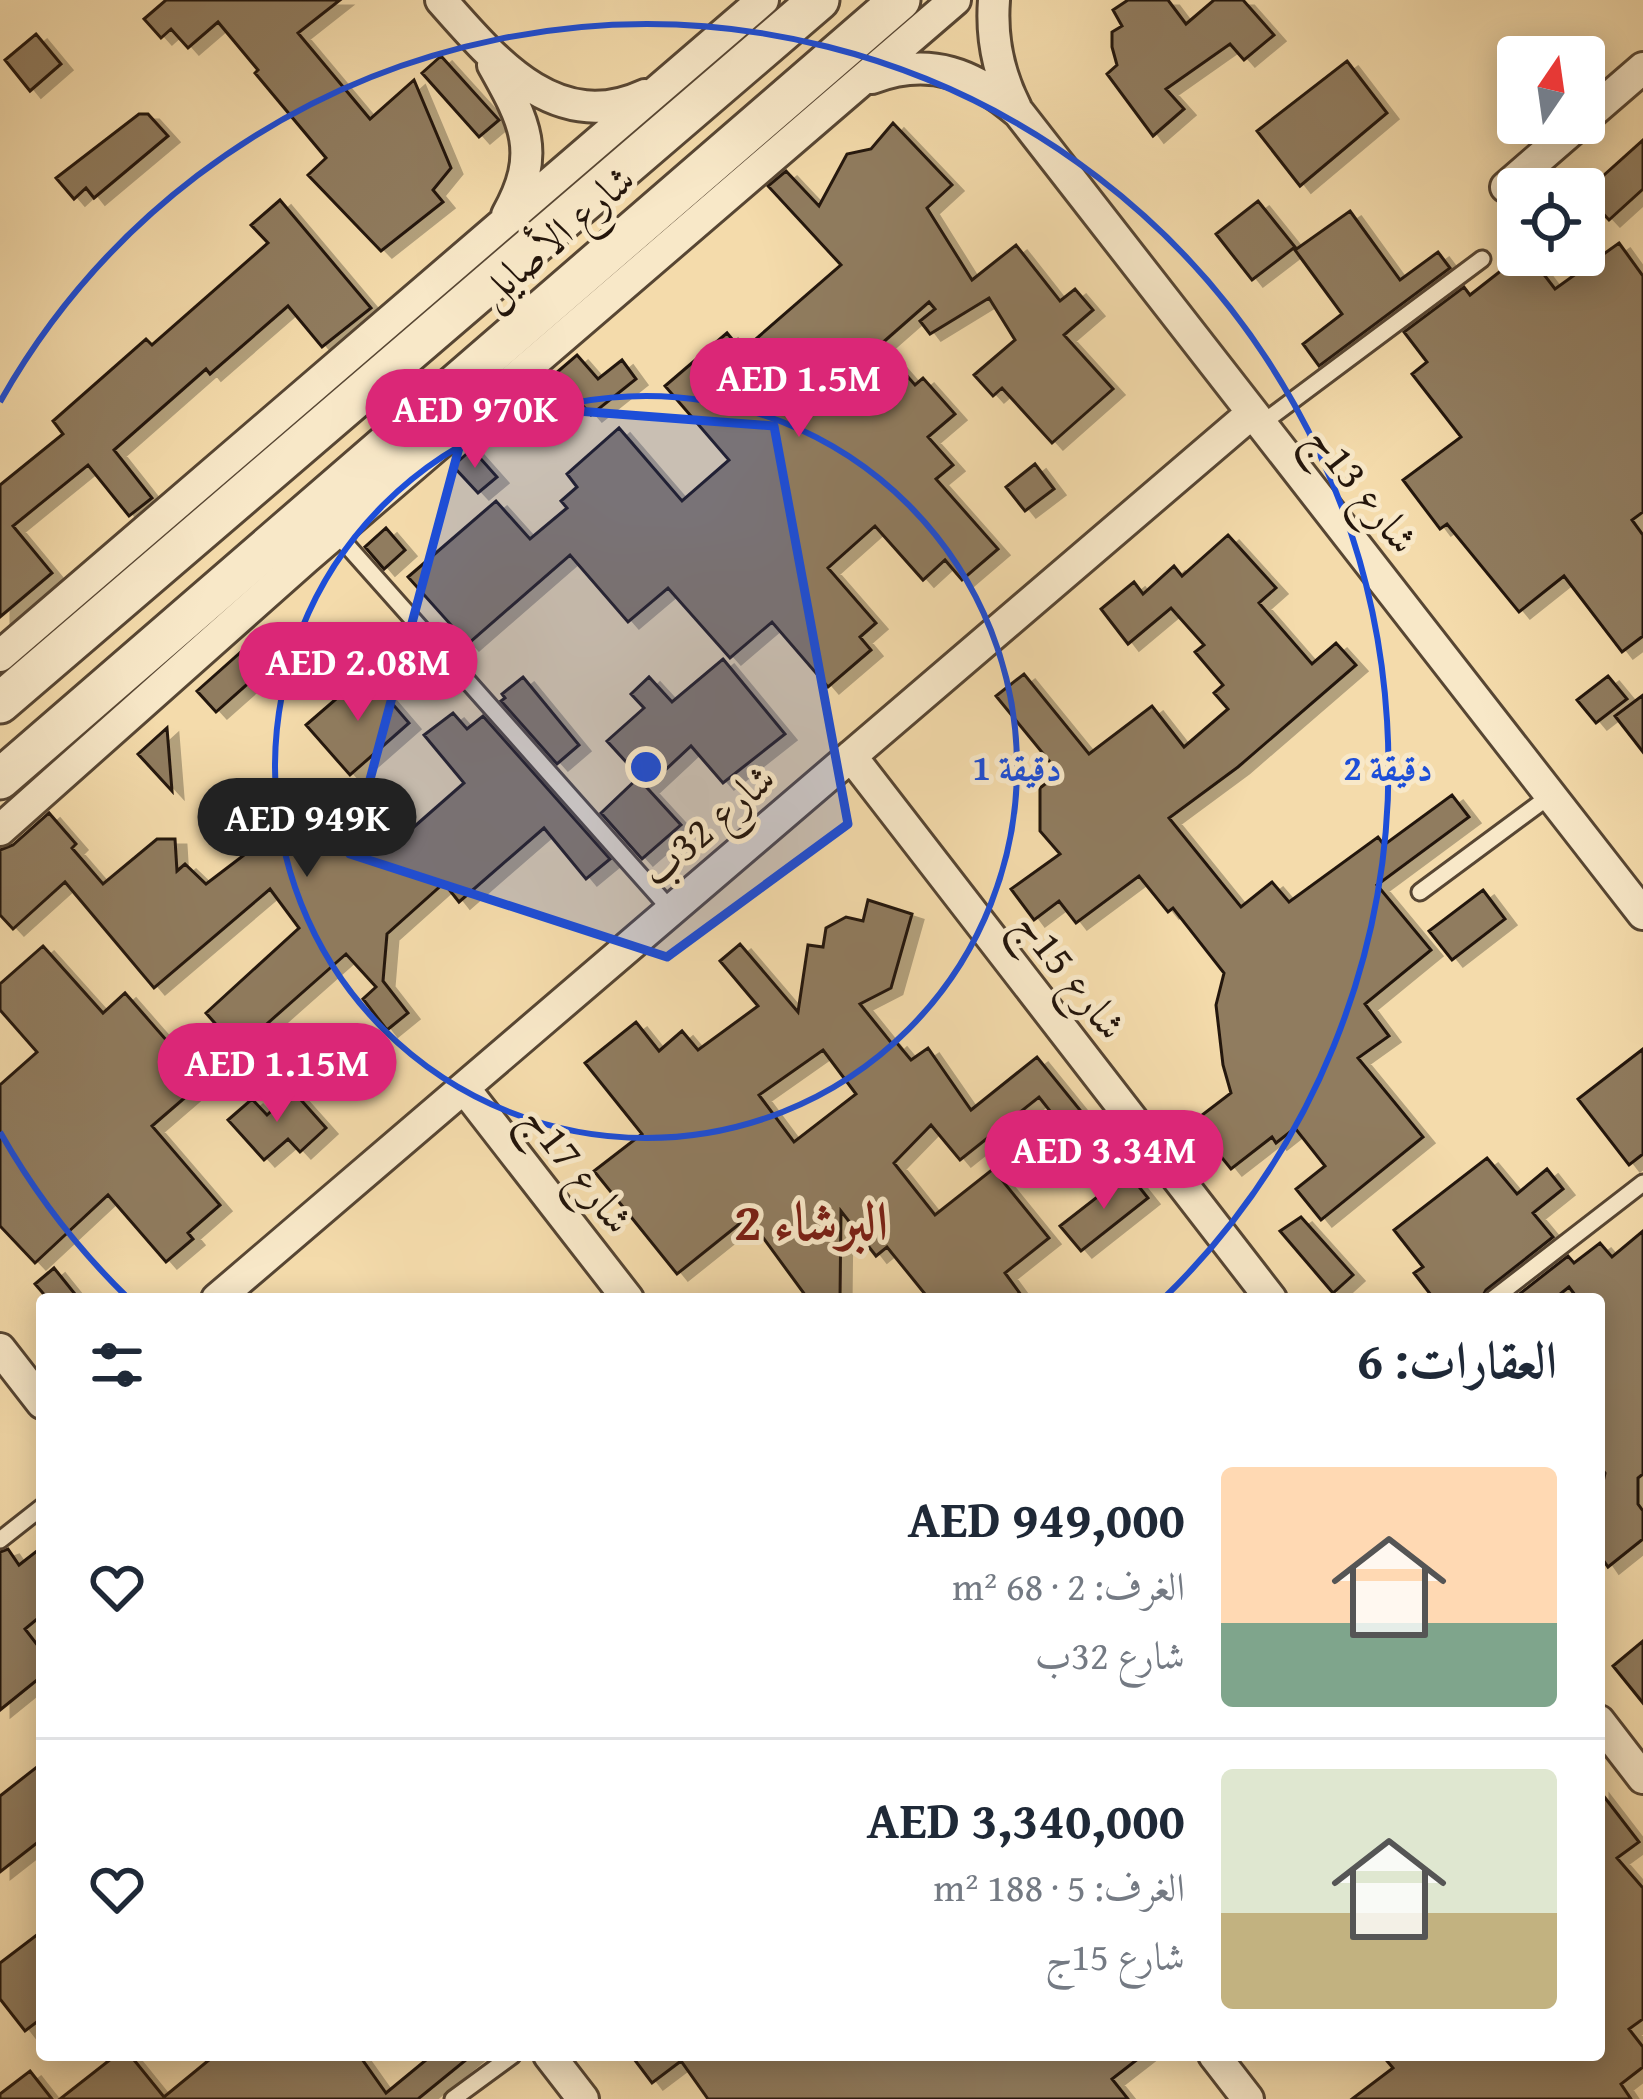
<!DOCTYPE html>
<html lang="ar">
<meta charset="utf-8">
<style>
:root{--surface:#fff;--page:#f6f6f7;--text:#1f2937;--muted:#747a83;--line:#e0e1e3;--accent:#db2777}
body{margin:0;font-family:"Gentium Book Plus",Amiri,serif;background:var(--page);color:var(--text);direction:rtl;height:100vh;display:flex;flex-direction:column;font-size:45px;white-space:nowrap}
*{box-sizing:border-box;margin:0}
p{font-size:39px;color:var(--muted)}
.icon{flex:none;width:66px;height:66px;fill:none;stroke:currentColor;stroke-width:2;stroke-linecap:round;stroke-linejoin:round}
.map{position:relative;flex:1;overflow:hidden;direction:ltr}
.drawer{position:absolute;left:36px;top:1293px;width:1569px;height:768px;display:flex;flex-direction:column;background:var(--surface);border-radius:12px;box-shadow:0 6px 30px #0003;direction:rtl}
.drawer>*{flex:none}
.needle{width:78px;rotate:13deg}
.fabs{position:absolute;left:1497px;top:36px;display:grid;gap:24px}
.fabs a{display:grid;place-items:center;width:108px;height:108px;border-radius:12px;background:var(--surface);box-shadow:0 6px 30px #0003;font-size:60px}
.price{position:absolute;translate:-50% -102px;padding:0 27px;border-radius:42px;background:var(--accent);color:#fff;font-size:39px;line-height:78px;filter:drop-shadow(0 3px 6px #0008)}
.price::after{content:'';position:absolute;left:50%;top:72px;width:36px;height:27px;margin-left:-18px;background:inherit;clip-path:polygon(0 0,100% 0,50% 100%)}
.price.selected{background:#222;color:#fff}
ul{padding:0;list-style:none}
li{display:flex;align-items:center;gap:36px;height:300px;padding:0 48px}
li+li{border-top:3px solid var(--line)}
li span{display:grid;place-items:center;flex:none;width:336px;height:240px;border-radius:12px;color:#555}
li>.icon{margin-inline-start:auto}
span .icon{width:144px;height:144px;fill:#fffc;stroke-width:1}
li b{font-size:51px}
h2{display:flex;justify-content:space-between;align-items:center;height:144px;padding:0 48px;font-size:51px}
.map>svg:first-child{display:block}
</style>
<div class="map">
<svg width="1643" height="2099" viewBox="0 0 1643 2099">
<defs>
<filter id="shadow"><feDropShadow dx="11" dy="6" stdDeviation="0" flood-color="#0004"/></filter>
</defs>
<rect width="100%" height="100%" fill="#f4dbab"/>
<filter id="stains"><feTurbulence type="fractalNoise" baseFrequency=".00167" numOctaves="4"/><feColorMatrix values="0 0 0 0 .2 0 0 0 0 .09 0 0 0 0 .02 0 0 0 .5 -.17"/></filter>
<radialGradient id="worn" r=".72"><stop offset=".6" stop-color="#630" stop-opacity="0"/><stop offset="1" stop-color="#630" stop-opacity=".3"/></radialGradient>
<!-- building -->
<path fill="#907c5e" stroke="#23150b" stroke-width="3" fill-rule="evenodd" filter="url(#shadow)" d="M166 0H340L298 33 370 119 414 80 451 168 433 190 443 202 381 251 308 175 326 158 255 73 258 70 218 22 188 48 171 29 161 38 144 19Z
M1128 0H1168L1186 24 1214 0H1243L1274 35 1244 60 1230 44 1166 89 1184 109 1153 136 1107 74 1117 65 1112 47V32L1122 26 1113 10Z
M36 34 61 64 30 91 5 60Z
M441 56 499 120 479 137 422 73Z
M1347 61 1387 113 1300 186 1257 131Z
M139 114H148L168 136 94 198 86 188 74 199 56 178Z
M893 123 952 185 927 208 972 280 1016 245 1060 301 1075 289 1093 310 1064 335 1113 389 1052 443 1002 388 993 396 974 375 1015 340 989 298 930 334 920 321 935 309 929 302 880 345 915 385 923 378 955 414 928 437 953 465 936 479 998 549 962 580 945 560 923 580 875 526 828 568 876 623 860 637 871 650 828 687 772 622 730 658 668 588 628 622 570 555 468 644 408 577 496 501 530 539 567 508 561 501 577 487 567 474 619 428 682 501 729 460 665 386 727 333 742 351 841 265 768 186 786 171 819 206 847 154 871 149Z
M1643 140V189L1609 220 1584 193Z
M280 200 371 308 322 347 288 306 210 374 206 369 114 450 152 498 129 516 88 465 13 526 52 573 0 617V485L63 434 53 421 146 339 152 345 268 243 251 225Z
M1258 201 1295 247 1252 280 1216 234Z
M1350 211 1400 280 1438 252 1450 268 1319 366 1303 344 1342 314 1295 250Z
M1619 243 1643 276V512L1632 520 1643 535V636L1622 652 1564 576 1519 612 1447 524 1440 529 1403 480 1461 437 1412 374 1427 362 1404 332 1464 287 1470 295 1521 255H1529L1555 289Z
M577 355 598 379 622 360 636 379 591 415 555 374Z
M472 449 497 477 478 493 453 466Z
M1035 464 1054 489 1025 511 1006 487Z
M386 528 405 550 384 569 365 547Z
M1228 535 1276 588 1259 603 1312 664 1336 643 1356 665 1238 767 1169 818 1241 907 1272 882 1289 902 1378 837 1384 845 1452 795 1469 817 1377 885 1431 950 1365 1004 1389 1036 1358 1058 1423 1137 1321 1220 1296 1189 1325 1166 1295 1128 1276 1143 1272 1137 1231 1169 1193 1122 1231 1093 1223 1065 1216 1005 1224 973 1173 908 1168 912 1139 876 1076 923 1059 901 1034 920 1011 889 1060 854 1040 831V788L1059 773 996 696 1024 674 1089 754 1152 706 1184 747 1228 709 1214 693 1223 685 1195 652 1204 645 1171 608 1128 644 1101 609 1134 582 1143 594 1174 566 1182 576Z
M261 634 280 655 216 712 197 691Z
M723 659 785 734 723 783 691 746 648 786 607 741 644 708 631 694 649 677 672 702Z
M366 673 409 723 350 775 306 725Z
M1608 676 1627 699 1596 723 1577 700Z
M523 677 579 745 557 764 501 701 505 698 502 694Z
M1643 695V752L1615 716Z
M453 713 467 729 483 716 610 859 586 879 544 828 459 902 444 883 387 934 383 981 408 1013 387 1030 363 999 376 987 346 954 243 1045H234L206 1013 299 928 270 889 154 988 65 882 13 929 0 915V850L13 845 49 813 76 844 72 848 103 884 157 839H175L177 871 185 864 206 884 248 852 227 828 271 790 312 837 336 819 357 848 379 833 391 847 464 783 424 735Z
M167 728 172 791 138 754Z
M638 778 681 825 642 859 601 813Z
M1483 890 1505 919 1452 960 1429 931Z
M868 900 912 914 891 988 860 1004 893 1045 896 1042 911 1060 928 1048 971 1110 1037 1057 1084 1115 1065 1130 1039 1097 960 1160 931 1125 894 1163 935 1215 993 1169 1049 1238 1005 1273 1024 1299H929L887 1247 876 1256 841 1211 840 1299H808L748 1217 677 1274 594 1171 642 1134 585 1063 636 1022 659 1051 682 1031 698 1050 758 1006 720 961 740 944 798 1012 808 945 823 947 826 928 846 917 863 921ZM823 1050 856 1094 794 1142 759 1095Z
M43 946 103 1013 125 993 203 1082 152 1126 220 1205 188 1233 193 1239 166 1262 108 1195 35 1263 0 1226V1085L37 1052 0 1010V984Z
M1643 1049V1154L1629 1165 1578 1099Z
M293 1091 326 1128 300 1152 288 1139 264 1160 228 1120 252 1099 267 1115Z
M1487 1158 1517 1194 1547 1169 1563 1189 1533 1213 1553 1237 1486 1290 1481 1299H1434L1414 1273 1423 1267 1394 1230Z
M1128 1173 1148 1198 1081 1251 1060 1226Z
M1301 1217 1353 1275 1333 1293 1280 1231Z
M1643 1231V1474L1638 1478V1504L1643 1511V1539L1608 1567 1599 1554V1501L1605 1473 1599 1465V1299H1578L1569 1287 1554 1299H1513L1568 1256 1574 1263 1600 1243 1612 1257Z
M54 1268 79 1299H48L35 1284Z
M42 1547V1615L25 1629 42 1651V1676L0 1710V1552L8 1549 19 1565Z
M1643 1641V1703L1613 1666Z
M42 1763V1839L0 1872V1796Z
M1599 1790 1639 1842 1617 1858 1643 1888V2019L1629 2029 1643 2047V2067L1621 2084 1631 2099H1352L1393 2068 1382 2055H1599Z
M42 1931V2018L25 2031 0 1999V1963Z
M116 2055H130L164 2097 215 2055H359L386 2093 432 2055H472L418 2099H60Z
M631 2055H1143L1112 2079 1128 2099H708L681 2061 652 2083Z
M30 2071 52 2099H0V2094Z"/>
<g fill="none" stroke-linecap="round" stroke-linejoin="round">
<defs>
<path id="service" d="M1261 424 1482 259
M336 533 671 910
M1420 892 1551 795
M1493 1299 1643 1183
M0 1540 42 1507
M453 2099 513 2055"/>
<path id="minor" d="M441 0C495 61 556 136 645 95
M994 0C991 39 998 73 1016 108
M493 65C525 122 542 153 507 215
M872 78C930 56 974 74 1019 113L1643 914
M1584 119 1643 68
M1506 187 1580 123
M0 656 763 0
M851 756 1271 1299
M0 830 306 558 955 0
M464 1088 628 1299
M217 1299 1252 413
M0 1349 42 1403
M1599 1721 1643 1778
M549 2055 583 2099
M1214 2055 1248 2099"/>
<path id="tertiary" d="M0 703 819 0
M0 779 900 0"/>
</defs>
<!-- service casing -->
<use href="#service" stroke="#574633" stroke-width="21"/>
<!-- minor casing -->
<use href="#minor" stroke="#574633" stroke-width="36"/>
<!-- tertiary casing -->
<use href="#tertiary" stroke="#574633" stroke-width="45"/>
<!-- service -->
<use href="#service" stroke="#f8e8c8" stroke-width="15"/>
<!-- minor -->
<use href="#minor" stroke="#f8e8c8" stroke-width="30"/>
<!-- tertiary -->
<use href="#tertiary" stroke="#f8e8c8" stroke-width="39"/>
</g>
<!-- marked area -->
<path fill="#1d4ed8" fill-opacity="0.2" stroke="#1d4ed8" stroke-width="9" stroke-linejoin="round" d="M471 403 774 426 848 824 667 957 350 854Z"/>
<!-- distance rings -->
<g fill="none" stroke="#1d4ed8" stroke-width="6">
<circle cx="646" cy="767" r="371"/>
<path d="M126 1296A742 742 0 0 1 0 1132M0 402A742 742 0 1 1 1166 1296"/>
</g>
<g text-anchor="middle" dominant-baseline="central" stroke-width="10" stroke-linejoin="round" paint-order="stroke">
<!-- street labels -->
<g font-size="42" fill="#23150b" stroke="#f8e8c8">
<text transform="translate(555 235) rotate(-41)">شارع الأصايل</text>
<text transform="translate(1364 488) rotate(52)">شارع 13ج</text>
<text transform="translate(707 824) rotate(-41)">شارع 32ب</text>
<text transform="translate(1072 974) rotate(52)">شارع 15ج</text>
<text transform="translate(579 1168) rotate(52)">شارع 17ج</text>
</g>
<!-- district labels -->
<g font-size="54" font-weight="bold" fill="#7a1f14" stroke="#f8e8c8">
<text x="811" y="1220">البرشاء 2</text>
</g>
</g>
<circle cx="646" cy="767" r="18" fill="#1d4ed8" stroke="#f8e8c8" stroke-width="6"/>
<g font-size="36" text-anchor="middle" font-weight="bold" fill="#1d4ed8" stroke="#f8e8c8" stroke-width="10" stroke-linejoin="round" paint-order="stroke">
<text x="1017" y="780">1 دقيقة</text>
<text x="1388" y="780">2 دقيقة</text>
</g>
<rect width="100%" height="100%" filter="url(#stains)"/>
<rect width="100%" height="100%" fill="url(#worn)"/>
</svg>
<div class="fabs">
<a><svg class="needle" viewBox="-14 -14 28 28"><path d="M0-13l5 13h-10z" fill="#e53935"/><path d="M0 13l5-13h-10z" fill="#747a83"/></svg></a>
<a><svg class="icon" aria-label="locate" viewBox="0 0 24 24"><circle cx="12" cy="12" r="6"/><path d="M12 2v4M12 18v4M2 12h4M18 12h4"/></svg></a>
</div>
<b class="price" style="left:799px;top:440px">AED 1.5M</b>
<b class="price" style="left:475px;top:471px">AED 970K</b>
<b class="price" style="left:358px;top:724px">AED 2.08M</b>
<b class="price selected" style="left:307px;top:880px">AED 949K</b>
<b class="price" style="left:277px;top:1125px">AED 1.15M</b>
<b class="price" style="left:1104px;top:1212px">AED 3.34M</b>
<section class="drawer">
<h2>العقارات: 6<svg class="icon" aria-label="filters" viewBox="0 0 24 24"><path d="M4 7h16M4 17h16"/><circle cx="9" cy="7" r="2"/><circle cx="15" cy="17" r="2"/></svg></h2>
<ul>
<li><span style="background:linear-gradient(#ffd9b3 65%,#7fa58c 0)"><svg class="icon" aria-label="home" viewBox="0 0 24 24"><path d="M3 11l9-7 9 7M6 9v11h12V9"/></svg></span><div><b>AED 949,000</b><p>الغرف: 2 · 68 m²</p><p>شارع 32ب</p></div><svg class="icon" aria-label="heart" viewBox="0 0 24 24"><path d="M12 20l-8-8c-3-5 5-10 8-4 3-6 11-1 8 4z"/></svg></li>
<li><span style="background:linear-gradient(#dfe7d0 60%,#c2b280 0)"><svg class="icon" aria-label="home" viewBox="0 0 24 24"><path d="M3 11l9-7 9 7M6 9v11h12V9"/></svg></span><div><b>AED 3,340,000</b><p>الغرف: 5 · 188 m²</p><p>شارع 15ج</p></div><svg class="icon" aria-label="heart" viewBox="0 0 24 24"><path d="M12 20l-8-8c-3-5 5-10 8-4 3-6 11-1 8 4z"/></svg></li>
</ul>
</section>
</div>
